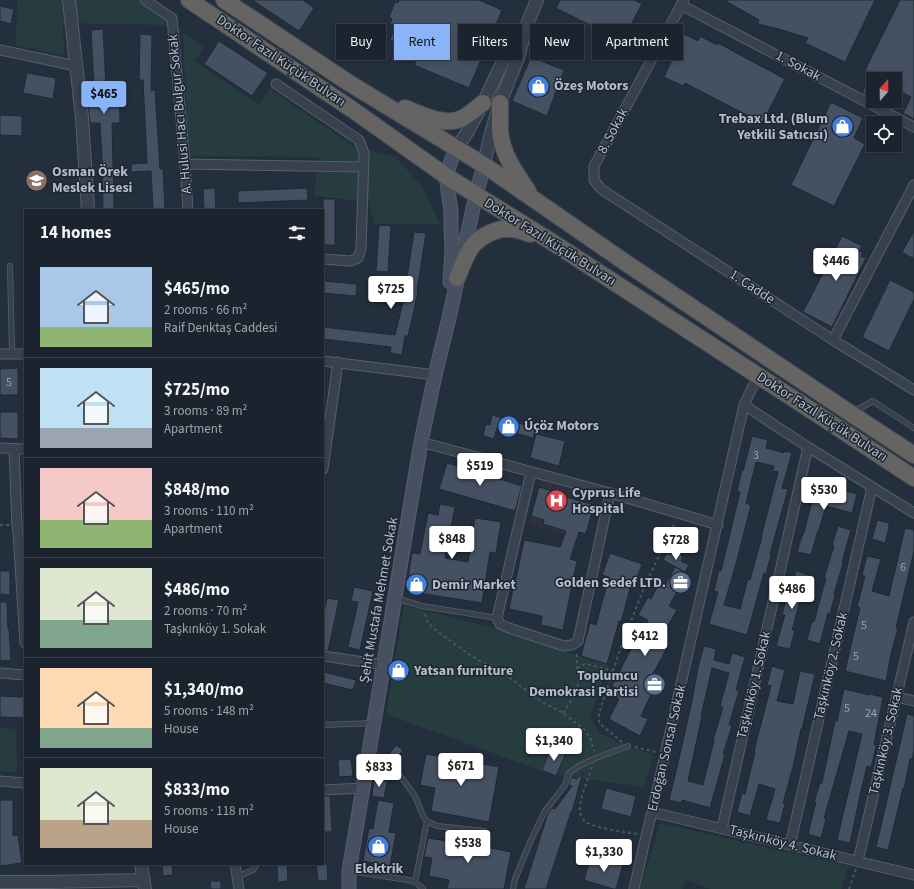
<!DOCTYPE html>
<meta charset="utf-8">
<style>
:root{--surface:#1b232e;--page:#242b36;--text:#f1f3f6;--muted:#a0a4aa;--line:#39404a;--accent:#8ab4f8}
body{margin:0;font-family:"Source Sans 3",sans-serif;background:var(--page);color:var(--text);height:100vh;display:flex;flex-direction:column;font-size:15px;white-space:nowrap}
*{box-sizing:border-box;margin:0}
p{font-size:13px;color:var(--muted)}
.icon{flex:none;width:22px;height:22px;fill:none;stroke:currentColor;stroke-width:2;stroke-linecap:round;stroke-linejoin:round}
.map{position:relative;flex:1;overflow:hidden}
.sheet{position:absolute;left:24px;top:209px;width:300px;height:656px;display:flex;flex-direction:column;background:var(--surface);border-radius:0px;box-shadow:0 2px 6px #0003,0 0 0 1px var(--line)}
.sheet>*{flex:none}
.banner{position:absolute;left:336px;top:24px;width:380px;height:36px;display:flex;gap:8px}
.needle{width:26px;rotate:20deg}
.buttons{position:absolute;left:866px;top:72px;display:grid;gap:8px}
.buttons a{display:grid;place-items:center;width:36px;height:36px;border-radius:0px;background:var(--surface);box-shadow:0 2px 6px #0003,0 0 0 1px var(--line);font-size:20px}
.price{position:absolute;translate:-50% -34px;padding:0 9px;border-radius:4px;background:#fff;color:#222;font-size:13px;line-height:26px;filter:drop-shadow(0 1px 2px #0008)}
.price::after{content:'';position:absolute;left:50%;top:24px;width:12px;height:9px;margin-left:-6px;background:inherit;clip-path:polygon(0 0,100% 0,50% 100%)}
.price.current{background:var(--accent);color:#111}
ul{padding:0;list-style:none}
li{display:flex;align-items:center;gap:12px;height:100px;padding:0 16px}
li+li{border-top:1px solid var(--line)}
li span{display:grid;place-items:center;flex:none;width:112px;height:80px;border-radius:0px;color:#555}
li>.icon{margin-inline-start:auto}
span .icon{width:48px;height:48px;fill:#fffc;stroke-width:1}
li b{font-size:17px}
h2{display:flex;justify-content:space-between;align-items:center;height:48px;padding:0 16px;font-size:17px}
.chip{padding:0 14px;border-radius:0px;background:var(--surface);box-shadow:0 2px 6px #0003,0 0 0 1px var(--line);font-size:14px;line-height:36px}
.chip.current{background:var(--accent);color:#111}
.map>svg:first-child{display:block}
</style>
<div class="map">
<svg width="914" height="889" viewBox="0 0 914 889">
<rect width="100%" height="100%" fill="#242f3e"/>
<!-- medical -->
<path fill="#32303f" d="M541 481 578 491 566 534 530 524Z"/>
<!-- green -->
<path fill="#263c3f" d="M17 0H143L183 33 204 47 195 61 259 105 270 89 352 145 395 157 422 186 440 224H374L368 202 314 196 319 157 188 156 183 33 162 25 63 23 64 56 16 45Z
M404 605 491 627 608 665 590 718 601 734 654 756 644 787 550 774 386 714Z
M0 727 16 729 17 772 0 771Z
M660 823 849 866 841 889H711L686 880 683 889H640Z"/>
<!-- building -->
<path fill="#455162" stroke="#1f2835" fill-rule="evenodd" d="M252 0H303L314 8 299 31Z
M399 0H479L502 10 469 88 414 65 419 52 390 40 395 26 390 24 392 19 389 17 395 2 398 3Z
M560 0H634L642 4 626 34 603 23 600 30 556 8Z
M724 0H875L845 62 805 43 808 38 779 29 758 24 759 20Z
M900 0H914V119L903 113 911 97 895 89V79H873V98L862 93 871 73 865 70Z
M0 6 14 9 11 24 0 21Z
M103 29 106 88 119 87 120 123H112L114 210H103L102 158 100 123H90L89 115 88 88H94L91 30Z
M140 34 152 35 151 91 155 90 160 169H163L165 210H153L151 171 131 172V164L147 163 143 80H139Z
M684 34 698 41 700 36 717 45 718 43 785 79 762 123 685 83 683 86 664 77Z
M219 41 268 73 252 96 204 64Z
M531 57 564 70 547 116 512 101Z
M27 73 56 78 53 99 23 93Z
M831 102 863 118 854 138 865 144 834 206 791 185Z
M0 115 22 116V136L0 135Z
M215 188 216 210H204L203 189Z
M307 188 308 200 238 203V191Z
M323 199H335V245H324Z
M379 225 391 226 388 272 376 271Z
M914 231V259L902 252Z
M414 232 426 233 417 291 418 292 408 336H405L402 355 390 353 391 347 323 339V327L395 335 409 278 407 277Z
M842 236 862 246 859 251 863 253 861 256 866 258 832 327 803 312Z
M890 280 914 292V299L889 351 862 337Z
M323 281 357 284 356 296 323 293Z
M18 368V395H0V369Z
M0 412H18V439L0 438Z
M492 415 536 428 533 438 497 428 494 439 483 436 486 424 490 425Z
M536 434 565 441 559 466 530 458Z
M752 436 768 440 766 448 784 453V451L792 453 782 488 788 489 770 554 771 555 766 574 764 573 747 635 709 624 718 592 714 591 719 570 721 571 740 492 737 491 742 470 743 471ZM756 462 774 466 773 471 778 472 761 537H762L750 580 748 579 740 609 724 605 737 560 751 505 746 503Z
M447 463 522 486 515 511 439 489Z
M818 478 831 481 830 487 857 494 852 513 826 506 819 530H818L811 555 797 552 803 533H804L808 517Z
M539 487 563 494 562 496 594 505 586 534 579 532 570 559 577 561 563 630 541 625 542 616 509 609 515 579H516L524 540 560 547 566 531 543 524 544 520 531 516Z
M440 504 455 507 445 558 468 562 475 518 501 522 496 553 490 552 482 603 406 591 412 553 420 554 428 513 438 515Z
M877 520 889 523V527L885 543 872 539Z
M838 526 851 530 842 562 843 563 834 594 835 595 830 614 828 613 820 644 807 640 812 621 814 622 826 578H824L834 546 832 545Z
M905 528 914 530V551L896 628H898L890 658 886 681 845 671 860 608 857 607 865 576 862 575 867 556 881 559 872 591 889 596Z
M673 551 683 556 681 561 689 565 685 572 663 560 667 553 671 555Z
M610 553 642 564 634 586 631 585 621 622 619 621 607 664 581 656 590 623 596 625 609 577 602 575Z
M675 567 687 574 669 606 677 610 659 641 668 646 650 679 657 682 641 716 648 719 640 736 609 719 619 699 614 696 618 689 612 686 632 647 631 646 637 634 639 636 648 620 638 615 648 597 651 599 659 584 664 587Z
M0 571H10V595L0 594Z
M796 571 809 575 804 594 802 593 792 630H795L790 649 776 646 785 615H782L787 596H789Z
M354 587 373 591 360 650 348 647 358 602 351 601Z
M327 598 339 600 328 651 323 650V617Z
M0 602H7L8 629H9L11 660 0 661Z
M704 646 716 649 714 660 729 664 732 653 745 657 736 690 739 691 729 725 732 726 723 754 725 755 722 765 710 808 682 800V803L669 800 677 767 692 701 698 667ZM712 668 729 673 720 706 723 707 713 741H714L703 785 688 781 702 716H701Z
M772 666 785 670 777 701 793 704 800 671 815 674 802 729H801L793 767 783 803 785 804 780 823 766 820 775 789 759 784 750 816 737 812 742 793 745 794 755 752H754L757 739 771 686 767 685Z
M324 672 356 680 353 690 323 683V677Z
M844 689 869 695 870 694 883 697 874 744 876 745 874 755 871 767 867 766 861 791 850 843 837 840 862 734 849 731 824 818 826 819 821 838 808 834 816 802H814L820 783H822L835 721H837Z
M0 696 25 697V718L0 717Z
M907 714 914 716V751L912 759H910L904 789 903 788 888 850 876 847Z
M396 745 403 750 393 762 387 757Z
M556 749 566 753 556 776 542 770 549 752 554 754Z
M426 754 499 767 489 822 431 811 435 788 420 785Z
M351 759 353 776 339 777 338 760Z
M583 772 572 812H571L546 889H524L548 813 552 808 555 809 572 786 569 785 571 777 577 779Z
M374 779 387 781 384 798 372 796Z
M606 788 636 796 631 817 601 809Z
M323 796H330L332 832H323Z
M0 800H13V836L18 835 22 863 0 866Z
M378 800 394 803 389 832 396 833 390 866 363 861 369 828 373 829Z
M455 834 483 840 481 846 511 852 504 889H447L449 880 429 876 432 858 424 857 428 838 453 842Z
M591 856 623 865 616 889H613L584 880Z
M162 864H172L173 875 163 876Z
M277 864H287L288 881 278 882Z
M316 864H327L328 880 318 881Z
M210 881H221V889H211Z"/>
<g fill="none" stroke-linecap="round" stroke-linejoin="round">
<defs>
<path id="service" d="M10 266 12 354
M853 412 873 401 914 428
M395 598 422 606 497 618
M323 725 373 723
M368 764 401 777 415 796 423 816 427 821 437 826 484 831
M350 871 408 880 415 882 423 889
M237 877 253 870 257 864
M415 882 427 821
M513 889 515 879 531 840 545 811 565 785 569 773 579 766 596 758 628 746"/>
<path id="minor" d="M145 0 172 18 185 164 188 210
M684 0 594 166V180L601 189 833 340 914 390
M681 5 914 127
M0 50 76 66
M276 84 359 140 364 153 361 249 358 258 350 261 323 259
M185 164 364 167
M833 340 914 185
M0 354H25
M323 361 435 375
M744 405 808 447 914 513
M421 442 610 493 718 525
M0 448 25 449
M14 449 17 525 18 533 25 643
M323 469 338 362
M531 472 497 618 500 624 509 628 564 646 572 645 578 641 610 493
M323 656 384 665
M0 673 25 675
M897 697 914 701
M0 781 25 783
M323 790 363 788
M652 812 914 875
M722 828 808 447
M790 845 872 487
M858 861 914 622
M235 864 239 889
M634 889 646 836 652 812 744 405 752 388 760 377"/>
<path id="tertiary" d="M69 0 82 118 88 210
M456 149 468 131 483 103 509 49 523 31
M484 165 490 137 500 103 518 58 526 27 537 0
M141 864 145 889
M0 882H51L143 880"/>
<path id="secondary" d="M450 282 452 251 451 225V211L446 176 452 158 456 149
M349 889V871L421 442 435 375 449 318 476 195 484 165"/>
<path id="trunk" d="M189 0 353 110 446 176 552 242 817 414 914 478
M224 0 349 83 484 165 629 265 850 413 914 455
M500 103C500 112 500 122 500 131 502 154 515 172 528 191
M405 108C422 115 445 127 463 118 470 114 477 108 483 103
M457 278C462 267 466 253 474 244 483 235 499 227 511 229 518 229 524 232 530 234"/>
</defs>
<!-- service casing -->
<use href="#service" stroke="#565f6c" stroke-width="6"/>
<!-- minor casing -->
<use href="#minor" stroke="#565f6c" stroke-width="11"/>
<!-- tertiary casing -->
<use href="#tertiary" stroke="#565f6c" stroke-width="14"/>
<!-- secondary casing -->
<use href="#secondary" stroke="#565f6c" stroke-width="15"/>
<!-- trunk casing -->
<use href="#trunk" stroke="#434c59" stroke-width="18"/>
<!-- path -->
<path stroke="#44595c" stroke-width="2" stroke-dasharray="3 3" stroke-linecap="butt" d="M0 525H9
M425 614 428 623 438 632 467 653 480 661 496 667 537 699 563 713 585 730 591 740 594 751
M577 668 585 664 591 665 613 671
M563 713 576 693 579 679 577 668V652
M622 742 599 723V713L620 650 645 585 675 522
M635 747 656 752
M592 767C588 781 579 797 580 812 580 814 582 818 584 820 590 828 626 832 637 834
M849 889 856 869"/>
<!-- service -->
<use href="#service" stroke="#38414e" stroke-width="4.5"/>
<!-- minor -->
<use href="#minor" stroke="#38414e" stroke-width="9"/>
<!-- tertiary -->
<use href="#tertiary" stroke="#38414e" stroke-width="12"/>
<!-- secondary -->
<use href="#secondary" stroke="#465061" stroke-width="13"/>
<!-- trunk -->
<use href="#trunk" stroke="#656462" stroke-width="16"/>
</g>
<!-- icons -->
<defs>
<symbol id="shop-disc" viewBox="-11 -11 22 22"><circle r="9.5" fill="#3f7fe0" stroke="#1d2633"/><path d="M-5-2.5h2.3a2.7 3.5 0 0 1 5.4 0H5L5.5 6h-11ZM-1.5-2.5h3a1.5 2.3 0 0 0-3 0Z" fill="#fff"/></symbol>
<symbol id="school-disc" viewBox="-11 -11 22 22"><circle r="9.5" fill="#8d6e63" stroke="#1d2633"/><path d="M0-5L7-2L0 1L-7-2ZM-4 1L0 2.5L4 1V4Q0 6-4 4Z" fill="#fff"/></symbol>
<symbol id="hospital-disc" viewBox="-11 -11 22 22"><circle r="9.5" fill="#e0444e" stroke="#1d2633"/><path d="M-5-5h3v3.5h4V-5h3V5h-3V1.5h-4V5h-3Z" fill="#fff"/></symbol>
<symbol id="office-disc" viewBox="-11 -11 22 22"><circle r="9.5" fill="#5c6f8a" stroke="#1d2633"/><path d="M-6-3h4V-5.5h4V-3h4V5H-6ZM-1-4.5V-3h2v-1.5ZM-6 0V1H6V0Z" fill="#fff"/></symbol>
</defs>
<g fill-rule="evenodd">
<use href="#shop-disc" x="526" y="74" width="25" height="25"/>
<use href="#shop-disc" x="830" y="114" width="25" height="25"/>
<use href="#school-disc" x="24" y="168" width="25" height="25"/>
<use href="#shop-disc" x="496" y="414" width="25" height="25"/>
<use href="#hospital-disc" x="544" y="488" width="25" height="25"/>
<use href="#office-disc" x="668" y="570" width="25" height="25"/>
<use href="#shop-disc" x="404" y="572" width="25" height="25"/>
<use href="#shop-disc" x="386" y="658" width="25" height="25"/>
<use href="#office-disc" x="642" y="672" width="25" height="25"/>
<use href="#shop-disc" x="366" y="834" width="25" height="25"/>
</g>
<g text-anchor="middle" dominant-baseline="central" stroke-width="3" stroke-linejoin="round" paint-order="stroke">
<!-- number labels -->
<g font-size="12" fill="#98a1af">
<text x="9" y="382">5</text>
<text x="756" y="455">3</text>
<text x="903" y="567">6</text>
<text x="864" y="625">5</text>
<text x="856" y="656">5</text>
<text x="847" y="708">5</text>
<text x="871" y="713">24</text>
</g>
<!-- street labels -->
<g font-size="14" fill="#b4bcc9" stroke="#1d2633">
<text transform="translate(281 61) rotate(34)">Doktor Fazıl Küçük Bulvarı</text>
<text transform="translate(798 66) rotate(28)">1. Sokak</text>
<text transform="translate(180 114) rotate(-95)">A. Hulusi Hacı Bulgur Sokak</text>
<text transform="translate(613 131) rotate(-62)">8. Sokak</text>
<text transform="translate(550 242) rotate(32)">Doktor Fazıl Küçük Bulvarı</text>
<text transform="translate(752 287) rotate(33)">1. Cadde</text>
<text transform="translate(822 417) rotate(33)">Doktor Fazıl Küçük Bulvarı</text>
<text transform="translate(379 600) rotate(-80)">Şehit Mustafa Mehmet Sokak</text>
<text transform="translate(831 666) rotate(-77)">Taşkınköy 2. Sokak</text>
<text transform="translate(754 685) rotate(-77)">Taşkınköy 1. Sokak</text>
<text transform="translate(886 741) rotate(-77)">Taşkınköy 3. Sokak</text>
<text transform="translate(667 748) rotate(-77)">Erdoğan Sonsal Sokak</text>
<text transform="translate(783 843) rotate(14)">Taşkınköy 4. Sokak</text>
</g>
<!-- poi labels -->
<g font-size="14" font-weight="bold" fill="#b4bcc9" stroke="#1d2633" text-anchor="start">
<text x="554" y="86">Özeş Motors</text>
<text x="828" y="119" text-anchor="end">Trebax Ltd. (Blum<tspan x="828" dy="16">Yetkili Satıcısı)</tspan></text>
<text x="52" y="172">Osman Örek<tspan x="52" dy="16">Meslek Lisesi</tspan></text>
<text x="524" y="426">Úçöz Motors</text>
<text x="572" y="493">Cyprus Life<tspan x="572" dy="16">Hospital</tspan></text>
<text x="666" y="583" text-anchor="end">Golden Sedef LTD.</text>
<text x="432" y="585">Demir Market</text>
<text x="414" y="671">Yatsan furniture</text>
<text x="638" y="676" text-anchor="end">Toplumcu<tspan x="638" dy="16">Demokrasi Partisi</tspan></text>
<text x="379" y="869" text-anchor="middle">Elektrik</text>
</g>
</g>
</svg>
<div class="buttons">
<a><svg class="needle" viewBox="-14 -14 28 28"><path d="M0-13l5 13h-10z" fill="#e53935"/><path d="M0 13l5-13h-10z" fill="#a0a4aa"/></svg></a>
<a><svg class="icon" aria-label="locate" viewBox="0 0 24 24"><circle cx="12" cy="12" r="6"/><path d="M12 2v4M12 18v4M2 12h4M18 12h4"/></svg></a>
</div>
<b class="price current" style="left:104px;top:115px">$465</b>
<b class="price" style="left:836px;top:282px">$446</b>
<b class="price" style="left:391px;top:310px">$725</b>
<b class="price" style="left:480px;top:487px">$519</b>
<b class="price" style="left:824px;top:511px">$530</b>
<b class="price" style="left:452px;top:560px">$848</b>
<b class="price" style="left:676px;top:561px">$728</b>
<b class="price" style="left:792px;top:610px">$486</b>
<b class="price" style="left:645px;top:657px">$412</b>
<b class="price" style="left:554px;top:762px">$1,340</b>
<b class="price" style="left:461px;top:787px">$671</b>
<b class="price" style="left:379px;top:788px">$833</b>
<b class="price" style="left:468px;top:864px">$538</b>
<b class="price" style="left:604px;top:873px">$1,330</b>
<div class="banner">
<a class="chip">Buy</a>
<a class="chip current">Rent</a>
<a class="chip">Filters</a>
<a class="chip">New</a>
<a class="chip">Apartment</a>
</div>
<section class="sheet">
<h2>14 homes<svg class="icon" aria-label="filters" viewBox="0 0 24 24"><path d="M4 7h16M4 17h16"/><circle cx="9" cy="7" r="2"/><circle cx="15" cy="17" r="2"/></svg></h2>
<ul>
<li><span style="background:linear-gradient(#a9c7e8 75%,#8fb573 0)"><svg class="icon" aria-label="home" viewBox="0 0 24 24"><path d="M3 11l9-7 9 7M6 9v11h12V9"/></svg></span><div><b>$465/mo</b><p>2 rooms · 66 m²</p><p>Raif Denktaş Caddesi</p></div></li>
<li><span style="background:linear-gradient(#bfe0f5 75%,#9aa5b1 0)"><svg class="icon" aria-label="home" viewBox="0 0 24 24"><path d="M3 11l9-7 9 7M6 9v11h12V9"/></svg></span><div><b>$725/mo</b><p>3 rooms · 89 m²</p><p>Apartment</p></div></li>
<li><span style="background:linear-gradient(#f6c9c9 65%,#8fb573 0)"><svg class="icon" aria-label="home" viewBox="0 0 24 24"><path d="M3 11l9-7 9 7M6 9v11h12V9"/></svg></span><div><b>$848/mo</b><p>3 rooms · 110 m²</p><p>Apartment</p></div></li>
<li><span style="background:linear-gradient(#dfe7d0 65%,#7fa58c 0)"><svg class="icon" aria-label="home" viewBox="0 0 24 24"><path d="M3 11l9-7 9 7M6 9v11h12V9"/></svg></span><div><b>$486/mo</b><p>2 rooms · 70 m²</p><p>Taşkınköy 1. Sokak</p></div></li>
<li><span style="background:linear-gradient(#ffd9b3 75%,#7fa58c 0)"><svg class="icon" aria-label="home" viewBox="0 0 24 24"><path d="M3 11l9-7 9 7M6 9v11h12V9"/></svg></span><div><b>$1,340/mo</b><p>5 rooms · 148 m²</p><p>House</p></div></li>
<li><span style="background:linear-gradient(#dfe7d0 65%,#b9a48a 0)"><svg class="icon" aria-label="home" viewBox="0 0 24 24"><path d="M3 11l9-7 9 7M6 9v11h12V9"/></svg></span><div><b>$833/mo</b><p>5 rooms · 118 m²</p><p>House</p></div></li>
</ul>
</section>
</div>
